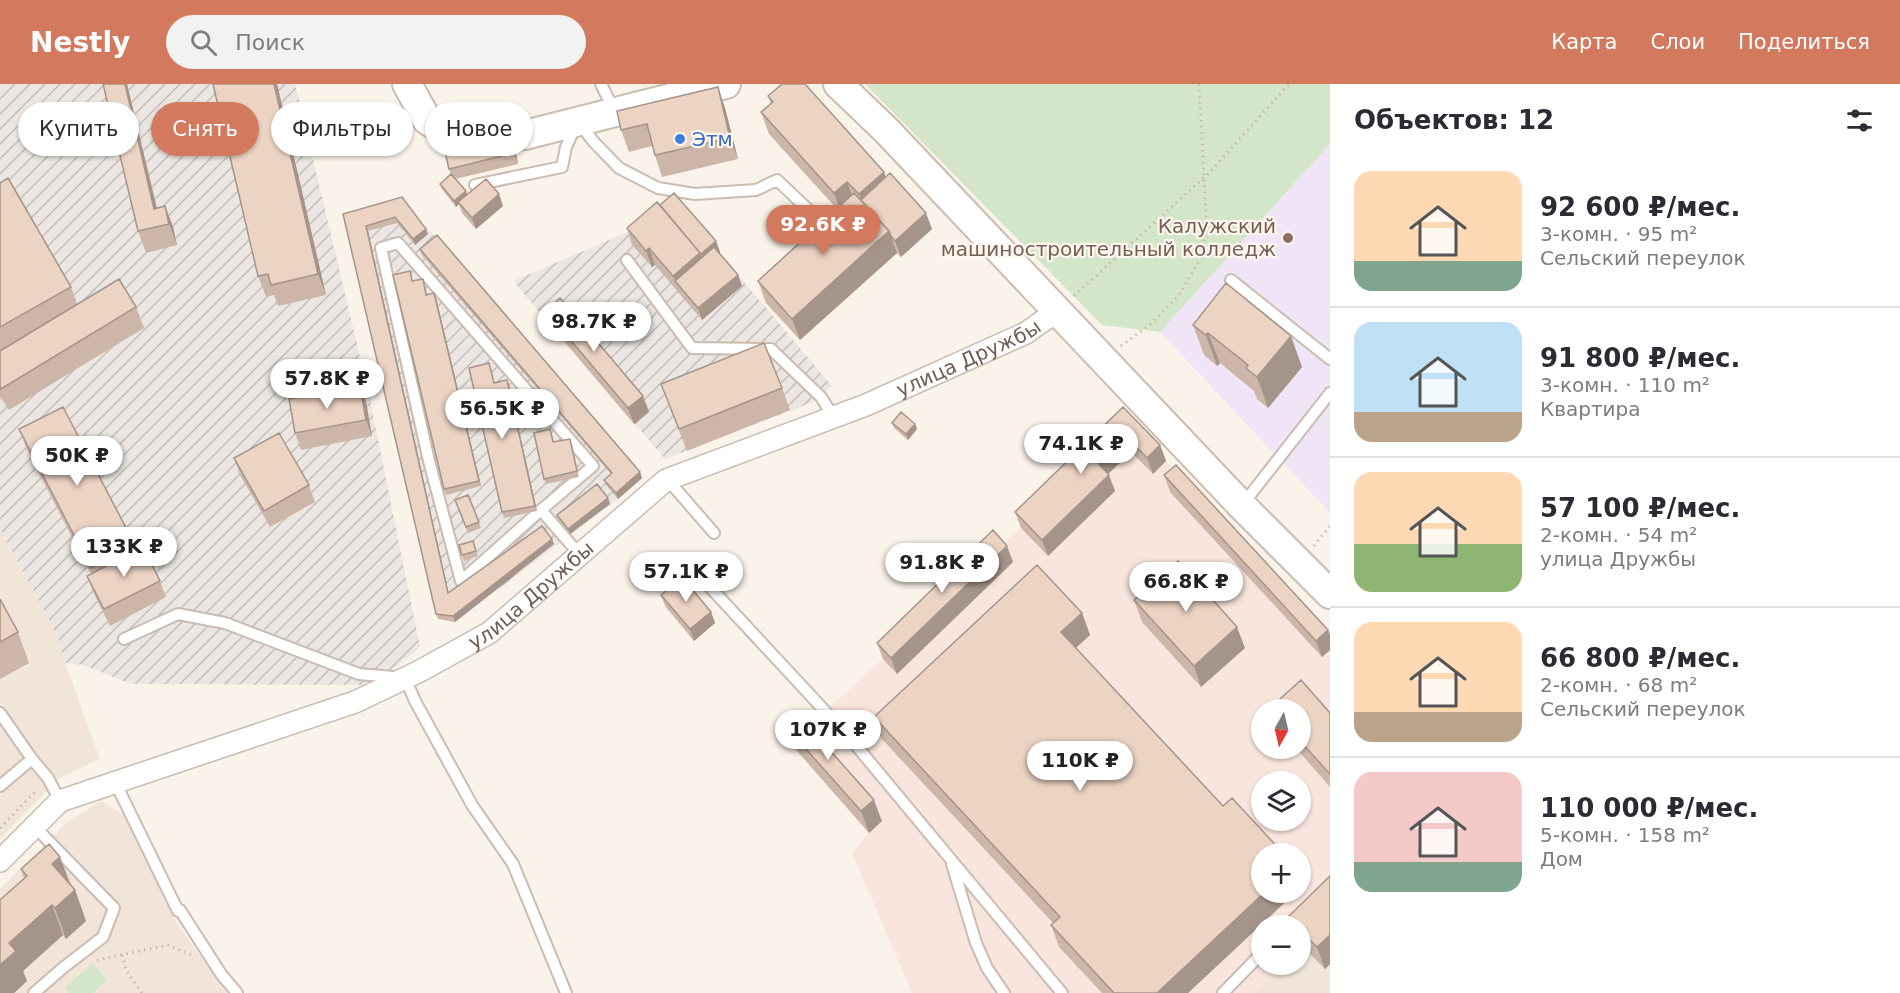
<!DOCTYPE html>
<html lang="ru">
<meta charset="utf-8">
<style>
:root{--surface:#fff;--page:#f2f2f3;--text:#2b2b33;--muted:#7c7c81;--line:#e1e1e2;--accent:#d3795e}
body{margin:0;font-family:"DejaVu Sans",sans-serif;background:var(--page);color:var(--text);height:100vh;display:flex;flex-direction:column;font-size:22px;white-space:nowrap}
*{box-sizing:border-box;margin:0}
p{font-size:20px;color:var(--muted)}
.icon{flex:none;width:33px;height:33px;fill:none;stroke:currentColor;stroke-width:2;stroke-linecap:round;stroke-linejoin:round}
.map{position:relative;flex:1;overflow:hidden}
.details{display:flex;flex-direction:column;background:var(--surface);width:570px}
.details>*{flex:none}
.top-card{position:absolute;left:18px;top:18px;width:570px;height:54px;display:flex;gap:12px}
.needle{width:39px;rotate:188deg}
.controls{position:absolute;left:1251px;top:615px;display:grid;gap:12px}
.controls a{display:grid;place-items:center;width:60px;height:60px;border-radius:50%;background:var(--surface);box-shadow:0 2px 4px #0004;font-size:30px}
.price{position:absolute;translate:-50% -51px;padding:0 14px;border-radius:21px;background:#fff;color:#222;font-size:20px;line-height:39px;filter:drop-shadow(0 2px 3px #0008)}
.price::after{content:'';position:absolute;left:50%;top:36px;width:18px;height:14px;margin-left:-9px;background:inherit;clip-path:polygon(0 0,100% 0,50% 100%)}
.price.active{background:var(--accent);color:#fff}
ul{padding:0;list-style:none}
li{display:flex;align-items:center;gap:18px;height:150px;padding:0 24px}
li+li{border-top:2px solid var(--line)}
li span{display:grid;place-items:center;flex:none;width:168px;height:120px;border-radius:18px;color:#555}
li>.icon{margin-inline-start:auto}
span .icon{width:72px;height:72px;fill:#fffc;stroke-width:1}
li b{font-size:26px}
h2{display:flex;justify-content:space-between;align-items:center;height:72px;padding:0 24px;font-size:26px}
.tag{padding:0 21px;border-radius:27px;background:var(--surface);box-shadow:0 2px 4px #0004;font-size:21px;line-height:54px}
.tag.active{background:var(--accent);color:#fff}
header{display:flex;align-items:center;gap:36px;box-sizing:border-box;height:84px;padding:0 30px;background:var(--accent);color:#fff}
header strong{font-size:28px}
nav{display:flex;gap:33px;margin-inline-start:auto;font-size:21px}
.search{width:420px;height:54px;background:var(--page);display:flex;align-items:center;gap:15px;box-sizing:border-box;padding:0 21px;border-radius:33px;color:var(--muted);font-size:22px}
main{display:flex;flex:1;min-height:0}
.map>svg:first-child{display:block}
</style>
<header>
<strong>Nestly</strong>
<div class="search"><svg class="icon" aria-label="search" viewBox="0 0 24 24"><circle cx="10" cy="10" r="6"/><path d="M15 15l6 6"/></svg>Поиск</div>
<nav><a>Карта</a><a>Слои</a><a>Поделиться</a></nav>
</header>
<main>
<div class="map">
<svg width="1330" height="909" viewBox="0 0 1330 909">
<defs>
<pattern id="industrial-furrows" width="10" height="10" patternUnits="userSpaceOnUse" patternTransform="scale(1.5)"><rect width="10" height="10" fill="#ebe6e1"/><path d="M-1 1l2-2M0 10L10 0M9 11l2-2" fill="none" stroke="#c3beb9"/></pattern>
</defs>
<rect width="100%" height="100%" fill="#faf3e9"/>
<!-- residential -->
<path fill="#f0e5d8" d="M0 445 57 551 65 579 100 675 58 695 0 755Z
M101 717 128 733 176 838 227 909H0V805L67 738Z
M1302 862 1325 884 1330 880V909H1255L1284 881 1300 880 1301 864Z"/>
<!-- commercial -->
<path fill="#f8e6de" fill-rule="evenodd" d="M1129 339 1166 377 1182 397 1330 558V880L1325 885 1303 862 1301 864 1300 842H1262V880L1284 881 1255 909H912L852 769 869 748 790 659 883 575 999 463 1021 444ZM1262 626H1300V664H1262ZM1262 698H1300V736H1262ZM1262 770H1300V808H1262Z"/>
<!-- industrial -->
<path fill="url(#industrial-furrows)" d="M0 0H295L368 306 420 563 373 601 131 600 83 581 65 579 57 551 0 445Z
M404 119 439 157 642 394 618 415 455 538 438 535 345 136Z
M678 120 832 302 813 318 665 375 513 197 663 133Z"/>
<!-- education -->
<path fill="#f0e5f6" d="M1330 60V429L1160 248Z"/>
<!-- green -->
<path fill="#d4e6c9" d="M865 0H1330V60L1160 248 1102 241Z
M93 879 107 896 93 909H69L65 904Z"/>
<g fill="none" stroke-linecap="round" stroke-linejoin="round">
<defs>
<path id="lane" d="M601 0 615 28
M475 101 562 83 566 63 578 37 593 57 619 84 658 104 695 110 756 106 777 96 815 132
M627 176 692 264 771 265 821 313 834 334
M1231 196 1330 275
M668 396 714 449
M1243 420 1330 309
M541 426 461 497 429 377 381 164 398 159 593 382 541 426 580 471
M696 488 849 653 1062 909
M124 555 178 530 225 539 359 590 405 594 415 617 472 721 513 780 566 909
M0 629 32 675
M115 698 178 827 180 826 221 890 237 909
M0 702 32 675 48 694 60 717
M952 780 976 859 987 884 1004 909
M34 909 64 883 103 853 114 824 34 742
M1223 909 1262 869"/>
<g id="street">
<path id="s1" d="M0 777 60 717 355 618 418 588 489 549 666 396 866 321 1026 249 1057 227"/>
</g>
<path id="secondary" d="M407 0 427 36 455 53 487 54 525 51 726 0
M838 0 887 47 1242 422 1330 510"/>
</defs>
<!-- lane casing -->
<use href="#lane" stroke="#cabcb0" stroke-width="14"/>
<!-- street casing -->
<use href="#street" stroke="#cabcb0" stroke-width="24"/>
<!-- secondary casing -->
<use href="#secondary" stroke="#ccbcae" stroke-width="32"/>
<!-- path -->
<path stroke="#d0b7a7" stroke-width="3" stroke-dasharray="1.5 4.5" stroke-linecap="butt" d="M1074 212 1210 88 1289 0
M1121 262 1151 240 1178 212 1203 171 1206 130 1199 0
M1314 462 1330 442
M0 744 38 705
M122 871 126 886 142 909
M97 876 168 861 192 871"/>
<!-- lane -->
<use href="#lane" stroke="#fff" stroke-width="10"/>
<!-- street -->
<use href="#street" stroke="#fff" stroke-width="21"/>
<!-- secondary -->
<use href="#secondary" stroke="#fff" stroke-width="28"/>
</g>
<!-- wall -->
<path fill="#cbb6a9" d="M103 0H127L157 124 165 122 173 143 177 161 146 169 138 147Z
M213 0H277L326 211 278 222 274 211 266 213 258 192Z
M718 3 725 24 738 75 662 93 655 71 652 62 629 68 621 46Z
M768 12 886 93 932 145 901 173 897 169 800 256 766 219 758 197 837 125 769 50 761 28 771 20Z
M515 64 518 80 455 95 467 111 503 122 476 145 462 129 459 120 456 123 442 105 440 100 451 90 449 85Z
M0 99 71 203 77 220 136 223 144 244 9 326 0 312Z
M402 113 428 150 415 161 397 139 368 147 448 509 554 460 455 538 438 535 436 530 343 130Z
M660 121 716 157 720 168 719 169 738 191 742 202 702 236 655 181 652 183 632 161 627 144Z
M420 165 640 388 642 394 618 415 606 401 604 396 611 390 422 171Z
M413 197 425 201 427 211 436 214 481 402 446 411 444 405Z
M546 227 643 312 649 328 634 340 552 243Z
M1193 241 1302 283 1268 324 1257 315 1254 307 1220 279 1217 282 1204 271Z
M489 279 494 299 509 302 537 427 504 434 502 428Z
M661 300 782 304 790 326 687 367Z
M366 318 372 352 301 366 295 349Z
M1123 323 1160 361 1166 377 1153 390 1131 368 1108 390 1115 407 1048 472 1021 444 1015 428Z
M892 339 915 340 917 345 908 356 894 344Z
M19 345 135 461 137 466 160 497 166 513 110 542 93 508 87 492 91 490 27 366Z
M552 351 554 358 572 360 579 393 546 400 544 395Z
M234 374 309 401 315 418 270 443 240 391Z
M1164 391 1328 546 1330 551V566L1322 573 1170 408Z
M468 411 481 444 468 449 455 416Z
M610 420 570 450 559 436 557 431Z
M473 457 478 472 464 477 459 461Z
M1013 478 897 590 883 575 877 559Z
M661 511 711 528 715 539 694 557 665 522Z
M0 515 18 548 29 579 0 595Z
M1134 516 1245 564 1201 603 1142 538Z
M1082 529 1090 551 1076 564 1296 808 1188 909H1102L1059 863 1051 841 1053 839 881 654 874 633Z
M1301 596 1330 629V703L1296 664H1300V626H1271L1270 624Z
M782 638 882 737 869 749 790 659Z
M60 773 71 801 75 806 86 837 66 855 63 851 23 887 27 897 14 909 24 794 21 785Z
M1330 792V880L1325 885 1300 860V842H1291L1288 833Z"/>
<!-- shaded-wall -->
<path fill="#a59489" d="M125 0H127L161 142 154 125Z
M274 0H277L326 211 318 190Z
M718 3 725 24 738 75 730 54Z
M510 53 515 64 518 80 514 69Z
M884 88 892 109 863 121 859 110Z
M847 98 855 119 842 131 834 109Z
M466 107 468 113 458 118 459 120 456 123 454 117Z
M499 110 503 122 476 145 472 134Z
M165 122 173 143 177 161 169 140Z
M926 129 932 145 901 173 895 157Z
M366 142 368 147 450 515 448 509Z
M426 145 428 150 415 161 413 155Z
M889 147 897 169 800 256 792 235Z
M716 157 720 168 705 181 701 170Z
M649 164 655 181 652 183 646 167Z
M700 169 706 185 675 197 673 192Z
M738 191 742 202 702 236 698 224Z
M434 209 436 214 481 402 479 397Z
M1208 249 1220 279 1217 282 1206 251Z
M1291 252 1302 283 1268 324 1257 293Z
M507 296 509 302 537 427 535 422Z
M360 302 366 318 372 352 366 336Z
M643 312 649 328 634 340 628 324Z
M915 340 917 345 908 356 906 350Z
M1125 351 1131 368 1103 395 1097 378Z
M1160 361 1166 377 1153 390 1147 374Z
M640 388 642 394 618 415 616 409Z
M1109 391 1115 407 1048 472 1042 456Z
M608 414 610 420 570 450 568 445Z
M552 455 554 460 455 538 453 532Z
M1007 462 1013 478 897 590 891 574Z
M711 528 715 539 694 557 690 545Z
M1082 529 1090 551 1069 570 1061 548Z
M1237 543 1245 564 1201 603 1194 582Z
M1328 546 1330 551V566L1322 573 1316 557Z
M874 716 882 737 869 749 861 727Z
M60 773 71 803 52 780Z
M75 806 86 837 66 855 55 824Z
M1265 808H1296L1188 909H1157Z
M52 821 63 851 23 887 27 897 14 909H0V881L9 859Z
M1330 851V880L1325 885 1317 863Z"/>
<!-- building -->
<path fill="#ecd4c4" stroke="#a59489" stroke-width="1.5" d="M103 0H125L154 125 165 122 169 140 138 147Z
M213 0H274L318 190 271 201 268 190 258 192Z
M782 0H805L884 88 859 110 847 98 834 109 761 28 773 18 768 12Z
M718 3 730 54 655 71 647 40 621 46 617 27Z
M510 53 514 69 449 85 445 68Z
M890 89 926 129 895 157 891 152 889 147 861 116Z
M451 90 466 107 454 117 440 100Z
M8 94 71 203 0 243V99Z
M486 95 499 110 472 134 458 118Z
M674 109 716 157 701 170 660 121Z
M854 109 889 147 792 235 758 197Z
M402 113 426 145 413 155 395 133 366 142 448 509 542 442 552 455 453 532 436 530 343 130Z
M657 118 700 169 673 192 649 164 646 167 627 144Z
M437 151 640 388 616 409 604 396 612 389 420 165Z
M714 163 738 191 698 224 675 197Z
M410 187 412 197 423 195 426 211 434 209 479 397 444 405 393 191Z
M119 195 136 223 1 305 0 303V267Z
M1226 199 1291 252 1257 293 1246 284 1248 281 1208 249 1206 251 1193 241Z
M560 214 643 312 628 324 546 227Z
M764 259 782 304 679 345 661 300Z
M489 279 494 299 507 296 535 422 502 428 469 284Z
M360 302 366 336 295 349 289 315Z
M63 323 135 461 91 484 19 345Z
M1123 323 1160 361 1147 374 1125 351 1097 378 1109 391 1042 456 1015 428Z
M901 328 915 340 906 350 892 339Z
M550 345 553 358 570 355 577 387 544 395 534 349Z
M279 349 309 401 264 427 234 374Z
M1176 381 1328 546 1316 557 1164 391Z
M597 400 608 414 568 445 557 431Z
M468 411 479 438 466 443 455 416Z
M993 446 1007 462 891 574 877 559Z
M473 457 476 467 462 471 459 461Z
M143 463 160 497 104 525 87 492Z
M1178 477 1237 543 1194 582 1134 516Z
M1037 481 1082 529 1061 548 1223 722 1232 714 1284 770H1262V808H1265L1157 909H1114L1051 841 1060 833 874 633Z
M682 493 711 528 690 545 661 511Z
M0 515 18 548 0 558Z
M1301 596 1330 629V690L1300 657V626H1272L1270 624Z
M795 627 874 716 861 727 782 638Z
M49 760 60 773 52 780 75 806 55 824 52 821 9 859 16 867 0 881V816L27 792 21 785Z
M1330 792V851L1317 863 1300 846V842H1296L1288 833Z"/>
<!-- markers -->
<circle fill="#3f7fe0" stroke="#fdf7ef" stroke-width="2" cx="680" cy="55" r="6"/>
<circle fill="#8d6e63" stroke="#fdf7ef" stroke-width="2" cx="1288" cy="154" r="6"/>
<g text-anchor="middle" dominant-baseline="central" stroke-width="4.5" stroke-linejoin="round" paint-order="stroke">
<!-- shop labels -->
<g font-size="20" fill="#366cbe" stroke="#fdf7ef" text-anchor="start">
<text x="692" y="55">Этм</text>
</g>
<!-- education labels -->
<g font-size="20" fill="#785e54" stroke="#fdf7ef" text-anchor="end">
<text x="1276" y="142">Калужский<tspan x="1276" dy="23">машиностроительный колледж</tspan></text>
</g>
<!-- street labels -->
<g font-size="20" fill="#715c50" stroke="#fdf7ef">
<text stroke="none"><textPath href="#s1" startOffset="1107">улица Дружбы</textPath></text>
<text stroke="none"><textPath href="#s1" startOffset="603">улица Дружбы</textPath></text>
</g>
</g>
</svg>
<div class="controls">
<a><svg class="needle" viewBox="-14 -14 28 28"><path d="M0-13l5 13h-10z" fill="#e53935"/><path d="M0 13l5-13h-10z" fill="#7c7c81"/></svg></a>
<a><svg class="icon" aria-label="layers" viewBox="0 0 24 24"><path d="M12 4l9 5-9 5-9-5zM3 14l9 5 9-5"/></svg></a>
<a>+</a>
<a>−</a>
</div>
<b class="price active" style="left:823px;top:172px">92.6K ₽</b>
<b class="price" style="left:594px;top:269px">98.7K ₽</b>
<b class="price" style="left:327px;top:326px">57.8K ₽</b>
<b class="price" style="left:502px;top:356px">56.5K ₽</b>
<b class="price" style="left:1081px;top:391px">74.1K ₽</b>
<b class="price" style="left:77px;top:403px">50K ₽</b>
<b class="price" style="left:124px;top:494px">133K ₽</b>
<b class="price" style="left:942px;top:510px">91.8K ₽</b>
<b class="price" style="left:686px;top:519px">57.1K ₽</b>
<b class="price" style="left:1186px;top:529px">66.8K ₽</b>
<b class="price" style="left:828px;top:677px">107K ₽</b>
<b class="price" style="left:1080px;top:708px">110K ₽</b>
<div class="top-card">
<a class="tag">Купить</a>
<a class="tag active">Снять</a>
<a class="tag">Фильтры</a>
<a class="tag">Новое</a>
</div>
</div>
<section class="details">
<h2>Объектов: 12<svg class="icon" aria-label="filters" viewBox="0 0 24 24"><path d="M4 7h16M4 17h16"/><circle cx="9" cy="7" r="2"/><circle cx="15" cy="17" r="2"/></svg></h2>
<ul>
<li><span style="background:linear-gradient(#ffd9b3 75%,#7fa58c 0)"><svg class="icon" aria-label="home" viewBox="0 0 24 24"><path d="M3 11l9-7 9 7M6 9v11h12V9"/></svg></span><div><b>92 600 ₽/мес.</b><p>3-комн. · 95 m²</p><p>Сельский переулок</p></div></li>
<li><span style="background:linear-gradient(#bfe0f5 75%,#b9a48a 0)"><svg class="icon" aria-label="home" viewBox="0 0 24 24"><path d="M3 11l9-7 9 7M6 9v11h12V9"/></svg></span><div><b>91 800 ₽/мес.</b><p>3-комн. · 110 m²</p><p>Квартира</p></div></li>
<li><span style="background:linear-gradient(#ffd9b3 60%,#8fb573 0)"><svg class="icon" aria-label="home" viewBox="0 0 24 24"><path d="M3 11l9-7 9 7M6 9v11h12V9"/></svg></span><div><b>57 100 ₽/мес.</b><p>2-комн. · 54 m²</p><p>улица Дружбы</p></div></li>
<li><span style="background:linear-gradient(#ffd9b3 75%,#b9a48a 0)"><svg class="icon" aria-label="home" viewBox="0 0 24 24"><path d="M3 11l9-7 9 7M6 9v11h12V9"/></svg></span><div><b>66 800 ₽/мес.</b><p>2-комн. · 68 m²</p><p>Сельский переулок</p></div></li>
<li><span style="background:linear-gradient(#f6c9c9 75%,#7fa58c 0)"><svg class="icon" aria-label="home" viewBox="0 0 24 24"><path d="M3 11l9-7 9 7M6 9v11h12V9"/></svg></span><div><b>110 000 ₽/мес.</b><p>5-комн. · 158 m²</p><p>Дом</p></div></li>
</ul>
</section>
</main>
